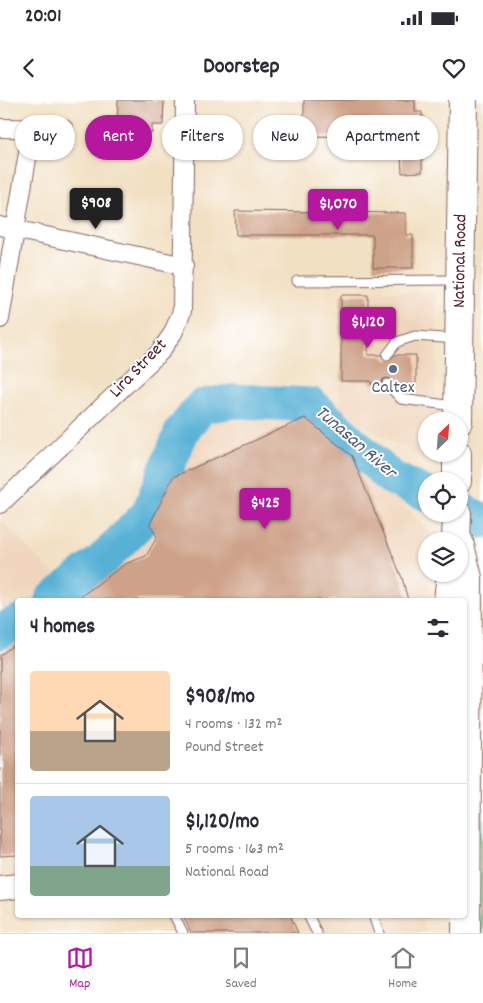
<!DOCTYPE html>
<meta charset="utf-8">
<style>
:root{--surface:#fff;--page:#f7f7f7;--text:#2b2b33;--muted:#7c7c81;--line:#e1e1e2;--accent:#b5179e}
body{margin:0;font-family:Dekko,sans-serif;background:var(--page);color:var(--text);height:100vh;display:flex;flex-direction:column;font-size:19px;white-space:nowrap}
*{box-sizing:border-box;margin:0}
p{font-size:16px;color:var(--muted)}
.icon{flex:none;width:28px;height:28px;fill:none;stroke:currentColor;stroke-width:2;stroke-linecap:round;stroke-linejoin:round}
.map{position:relative;flex:1;overflow:hidden}
.details{position:absolute;left:15px;top:498px;width:452px;height:320px;display:flex;flex-direction:column;background:var(--surface);border-radius:5px;box-shadow:0 1px 4px #0004}
.details>*{flex:none}
.guide{position:absolute;left:15px;top:15px;width:454px;height:45px;display:flex;gap:10px}
.needle{width:32px;rotate:25deg}
.tools{position:absolute;left:418px;top:312px;display:grid;gap:10px}
.tools a{display:grid;place-items:center;width:50px;height:50px;border-radius:50%;background:var(--surface);box-shadow:0 1px 4px #0004;font-size:25px}
.price{position:absolute;translate:-50% -42px;padding:0 11px;border-radius:5px;background:var(--accent);color:#fff;font-size:16px;line-height:32px;filter:drop-shadow(0 1px 2px #0008)}
.price::after{content:'';position:absolute;left:50%;top:30px;width:15px;height:11px;margin-left:-8px;background:inherit;clip-path:polygon(0 0,100% 0,50% 100%)}
.price.current{background:#222;color:#fff}
ul{padding:0;list-style:none}
li{display:flex;align-items:center;gap:15px;height:125px;padding:0 15px}
li+li{border-top:1px solid var(--line)}
li span{display:grid;place-items:center;flex:none;width:140px;height:100px;border-radius:5px;color:#555}
li>.icon{margin-inline-start:auto}
span .icon{width:60px;height:60px;fill:#fffc;stroke-width:1}
li b{font-size:21px}
h2{display:flex;justify-content:space-between;align-items:center;height:60px;padding:0 15px;font-size:21px}
.chip{padding:0 18px;border-radius:22px;background:var(--surface);box-shadow:0 1px 4px #0004;font-size:18px;line-height:45px}
.chip.current{background:var(--accent);color:#fff}
.status{display:flex;justify-content:space-between;align-items:center;height:35px;padding:0 25px;background:var(--surface);direction:ltr}
.status svg{height:14px;fill:currentColor}
header{display:flex;justify-content:space-between;align-items:center;height:65px;padding:0 15px;background:var(--surface);font-size:22px;font-weight:800}
.dock{display:flex;justify-content:space-around;align-items:center;height:70px;border-top:1px solid var(--line);background:var(--surface);font-size:14px;color:var(--muted)}
.dock a{display:grid;justify-items:center;gap:2px}
.dock .current{color:var(--accent)}
.map>svg:first-child{display:block}
</style>
<div class="status"><b>20:01</b><svg viewBox="0 0 49 12"><path d="M0 12V9h3v3zM5 12V6h3v6zM10 12V3h3v9zM15 12V0h3v12zM26 1h20v11H26zM47 4h2v5h-2z"/></svg></div>
<header><svg class="icon" aria-label="back" viewBox="0 0 24 24"><path d="M15 5l-7 7 7 7"/></svg>Doorstep<svg class="icon" aria-label="heart" viewBox="0 0 24 24"><path d="M12 20l-8-8c-3-5 5-10 8-4 3-6 11-1 8 4z"/></svg></header>
<div class="map">
<svg width="483" height="833" viewBox="0 0 483 833">
<rect width="100%" height="100%" fill="#fff"/>
<filter id="ink" filterUnits="userSpaceOnUse"><feTurbulence type="fractalNoise" baseFrequency=".02" numOctaves="2"/><feDisplacementMap in="SourceGraphic" scale="10" xChannelSelector="R" yChannelSelector="G"/><feConvolveMatrix kernelMatrix="1 2 1 2 8 2 1 2 1" color-interpolation-filters="sRGB"/></filter>
<filter id="wash" filterUnits="userSpaceOnUse"><feTurbulence type="fractalNoise" baseFrequency=".0096" numOctaves="4" result="noise"/><feDisplacementMap in="SourceGraphic" scale="20" xChannelSelector="R" yChannelSelector="G"/><feGaussianBlur stdDeviation="1.12" result="paint"/><feColorMatrix in="noise" values="0 0 0 0 0 0 0 0 0 0 0 0 0 0 0 0 0 1.4 0 .05"/><feComposite in="paint" operator="in"/></filter>
<g filter="url(#wash)">
<rect width="100%" height="100%" fill="#f2e0c3"/>
<!-- built -->
<path fill="#f0d5bc" d="M340 191 436 192V321H426V354H436V366L340 312Z
M219 313 308 316 373 374 431 434V441H426V474H430L429 500H72L110 475 146 430 191 341Z
M0 420 59 480 32 500H18L17 510 0 523Z
M163 815H423V833H171Z"/>
<!-- green -->
<path fill="#7ace92" stroke="#62765e" d="M483 709V833H479L480 719Z"/>
<g fill="none" stroke-linecap="round" stroke-linejoin="round">
<!-- river -->
<path stroke="#57b1d5" stroke-width="35" d="M459 409 483 421
M52 500 101 461 148 414 182 331 202 306 236 301 312 305 390 377 426 394
M0 532 18 522"/>
</g>
<g id="blocks">
<!-- building -->
<path fill="#cea288" d="M118 0H164L163 25H152V33L117 31Z
M304 0H415V12H422V72L402 73 400 37 304 36Z
M235 111 406 113V135H413V168H373V135H236Z
M341 195H368V255H381L387 261 395 255H416V284H396L388 278 383 279 381 284H371V281H341Z
M305 318 352 356 402 478 408 500H76L125 464 146 456 157 437 150 424 173 377Z
M18 542V755L0 756V555Z
M183 815H290L298 833H191Z"/>
</g>
</g>
<g filter="url(#ink)">
<use href="#blocks" fill-opacity="0" stroke="#856360" stroke-width="1"/>
<g fill="none" stroke-linecap="round" stroke-linejoin="round">
<defs>
<path id="service" d="M297 181 457 180
M387 255 397 242 415 236 457 239
M387 284 401 299 455 306
M174 815 183 833
M308 815 317 833
M373 815 379 833"/>
<path id="minor" d="M0 28 64 29
M0 126 184 166
M0 219 32 29
M0 404 160 252 173 233 182 211 185 0"/>
<path id="secondary" d="M0 788 18 786"/>
<path id="trunk" d="M458 321 463 0
M457 381V354
M456 441 457 414
M459 442 468 478 466 833
M448 500 451 474"/>
</defs>
<!-- service casing -->
<use href="#service" stroke="#856360" stroke-width="11"/>
<!-- minor casing -->
<use href="#minor" stroke="#856360" stroke-width="20"/>
<!-- secondary casing -->
<use href="#secondary" stroke="#856360" stroke-width="26"/>
<!-- trunk casing -->
<use href="#trunk" stroke="#856360" stroke-width="30"/>
<!-- service -->
<use href="#service" stroke="#fff" stroke-width="9"/>
<!-- minor -->
<use href="#minor" stroke="#fff" stroke-width="18"/>
<!-- secondary -->
<use href="#secondary" stroke="#fff" stroke-width="24"/>
<!-- trunk -->
<use href="#trunk" stroke="#fff" stroke-width="28"/>
</g>
</g>
<!-- markers -->
<circle fill="#5c6f8a" stroke="#fff" stroke-width="2" cx="393" cy="269" r="5"/>
<g text-anchor="middle" dominant-baseline="central" stroke-width="4" stroke-linejoin="round" paint-order="stroke">
<!-- street labels -->
<g font-size="18" fill="#4a1f2b" stroke="#fff">
<text transform="translate(461 161) rotate(-89)">National Road</text>
<text transform="translate(139 269) rotate(-46)">Lira Street</text>
</g>
<!-- service labels -->
<g font-size="18" fill="#4e5e75" stroke="#fff">
<text x="393" y="288">Caltex</text>
</g>
<!-- water labels -->
<g font-size="19" font-style="italic" fill="#4f596f" stroke="#fff">
<text transform="translate(355 343) rotate(41)">Tunasan River</text>
</g>
</g>
</svg>
<div class="tools">
<a><svg class="needle" viewBox="-14 -14 28 28"><path d="M0-13l5 13h-10z" fill="#e53935"/><path d="M0 13l5-13h-10z" fill="#7c7c81"/></svg></a>
<a><svg class="icon" aria-label="locate" viewBox="0 0 24 24"><circle cx="12" cy="12" r="6"/><path d="M12 2v4M12 18v4M2 12h4M18 12h4"/></svg></a>
<a><svg class="icon" aria-label="layers" viewBox="0 0 24 24"><path d="M12 4l9 5-9 5-9-5zM3 14l9 5 9-5"/></svg></a>
</div>
<b class="price current" style="left:96px;top:130px">$908</b>
<b class="price" style="left:338px;top:131px">$1,070</b>
<b class="price" style="left:368px;top:249px">$1,120</b>
<b class="price" style="left:265px;top:430px">$425</b>
<div class="guide">
<a class="chip">Buy</a>
<a class="chip current">Rent</a>
<a class="chip">Filters</a>
<a class="chip">New</a>
<a class="chip">Apartment</a>
</div>
<section class="details">
<h2>4 homes<svg class="icon" aria-label="filters" viewBox="0 0 24 24"><path d="M4 7h16M4 17h16"/><circle cx="9" cy="7" r="2"/><circle cx="15" cy="17" r="2"/></svg></h2>
<ul>
<li><span style="background:linear-gradient(#ffd9b3 60%,#b9a48a 0)"><svg class="icon" aria-label="home" viewBox="0 0 24 24"><path d="M3 11l9-7 9 7M6 9v11h12V9"/></svg></span><div><b>$908/mo</b><p>4 rooms · 132 m²</p><p>Pound Street</p></div></li>
<li><span style="background:linear-gradient(#a9c7e8 70%,#7fa58c 0)"><svg class="icon" aria-label="home" viewBox="0 0 24 24"><path d="M3 11l9-7 9 7M6 9v11h12V9"/></svg></span><div><b>$1,120/mo</b><p>5 rooms · 163 m²</p><p>National Road</p></div></li>
</ul>
</section>
</div>
<nav class="dock">
<a class="current"><svg class="icon" aria-label="map" viewBox="0 0 24 24"><path d="M3 6l6-2 6 2 6-2v14l-6 2-6-2-6 2zM9 4v14M15 6v14"/></svg>Map</a>
<a><svg class="icon" aria-label="saved" viewBox="0 0 24 24"><path d="M7 4h10v16l-5-4-5 4z"/></svg>Saved</a>
<a><svg class="icon" aria-label="home" viewBox="0 0 24 24"><path d="M3 11l9-7 9 7M6 9v11h12V9"/></svg>Home</a>
</nav>
